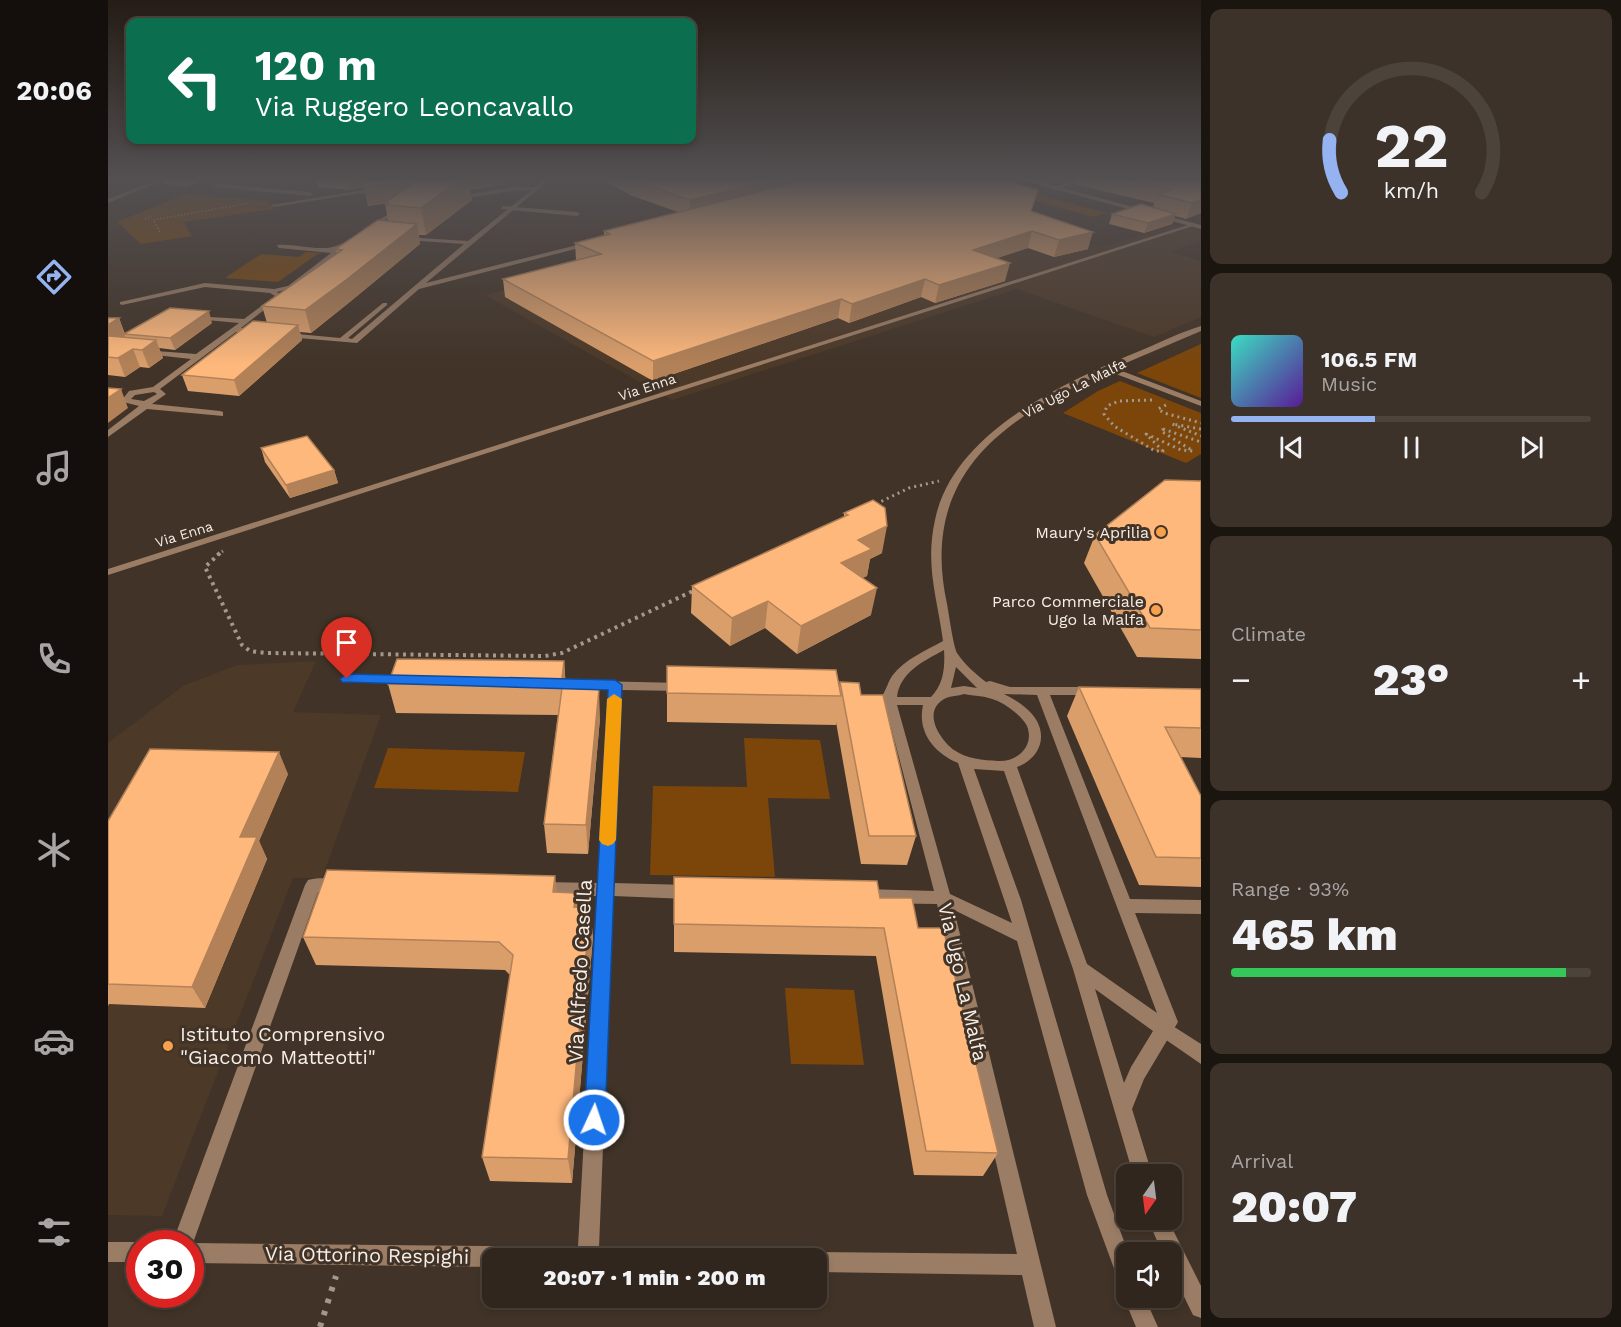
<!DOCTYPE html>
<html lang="en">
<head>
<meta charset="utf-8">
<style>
  :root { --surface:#31261d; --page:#3d322a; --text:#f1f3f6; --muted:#a8a5a4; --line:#4c433b; --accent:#95b2f1 }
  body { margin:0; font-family:"Work Sans",sans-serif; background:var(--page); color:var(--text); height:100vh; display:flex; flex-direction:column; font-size:22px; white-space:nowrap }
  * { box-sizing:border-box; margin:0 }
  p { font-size:20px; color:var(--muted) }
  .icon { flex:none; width:33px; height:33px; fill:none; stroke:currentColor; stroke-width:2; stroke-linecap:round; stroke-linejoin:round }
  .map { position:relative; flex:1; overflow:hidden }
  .side { display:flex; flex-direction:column; gap:9px; padding:9px; background:#1b1510; width:420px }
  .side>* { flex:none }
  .guide { position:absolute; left:18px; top:18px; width:570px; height:126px; border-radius:12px; box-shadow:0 3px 9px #0003,0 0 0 2px var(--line); background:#0b6e4f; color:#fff; overflow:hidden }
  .needle { width:39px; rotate:194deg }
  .buttons { position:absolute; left:1008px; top:1164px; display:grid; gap:12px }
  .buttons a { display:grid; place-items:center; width:66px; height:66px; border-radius:12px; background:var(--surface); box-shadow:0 3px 9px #0003,0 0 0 2px var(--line); font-size:30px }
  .speed { position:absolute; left:18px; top:1230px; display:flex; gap:12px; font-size:30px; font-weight:700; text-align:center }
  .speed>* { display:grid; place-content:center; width:78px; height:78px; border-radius:50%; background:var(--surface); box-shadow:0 3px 9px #0003,0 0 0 2px var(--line); line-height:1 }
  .speed .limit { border:9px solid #d22; background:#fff; color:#111 }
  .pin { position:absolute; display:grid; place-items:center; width:51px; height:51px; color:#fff; margin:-62px -26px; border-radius:50% 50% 50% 0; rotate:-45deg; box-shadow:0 0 6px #0007 }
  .pin .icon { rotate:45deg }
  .me { position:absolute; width:66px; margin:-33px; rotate:3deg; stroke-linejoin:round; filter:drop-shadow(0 0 4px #0008) }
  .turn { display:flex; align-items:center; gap:21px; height:126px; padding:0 30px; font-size:27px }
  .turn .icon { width:78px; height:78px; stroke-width:2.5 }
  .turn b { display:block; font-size:42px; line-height:51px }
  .big { font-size:45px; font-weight:800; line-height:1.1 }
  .side .widget { flex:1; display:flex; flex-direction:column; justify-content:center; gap:9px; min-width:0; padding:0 21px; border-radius:12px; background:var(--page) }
  .side .dial { align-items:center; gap:0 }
  .dial svg { height:156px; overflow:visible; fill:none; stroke:var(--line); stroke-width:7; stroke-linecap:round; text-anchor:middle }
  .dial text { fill:var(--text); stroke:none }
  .song { display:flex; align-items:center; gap:18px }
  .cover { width:72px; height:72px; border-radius:9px; background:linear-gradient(135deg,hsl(170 70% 55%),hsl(270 70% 35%)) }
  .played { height:6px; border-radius:3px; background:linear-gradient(90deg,var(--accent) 40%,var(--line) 40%) }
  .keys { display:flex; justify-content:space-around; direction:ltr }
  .heat { display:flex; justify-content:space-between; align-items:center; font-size:33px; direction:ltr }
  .charge { height:9px; border-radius:4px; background:linear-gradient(90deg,#34c759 93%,var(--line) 0) }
  .trip { position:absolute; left:374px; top:1248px; width:345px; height:60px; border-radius:12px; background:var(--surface); box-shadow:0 3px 9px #0003,0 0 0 2px var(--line); font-weight:800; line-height:60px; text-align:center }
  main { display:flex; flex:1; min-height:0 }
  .dock { display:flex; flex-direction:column; width:108px; justify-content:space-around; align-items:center; background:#140f0c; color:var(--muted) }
  .dock .icon { width:42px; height:42px }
  .dock .active { color:var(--accent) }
  .dock b { font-size:27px; color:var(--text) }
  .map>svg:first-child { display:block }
</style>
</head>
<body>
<main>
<nav class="dock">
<b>20:06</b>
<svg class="icon active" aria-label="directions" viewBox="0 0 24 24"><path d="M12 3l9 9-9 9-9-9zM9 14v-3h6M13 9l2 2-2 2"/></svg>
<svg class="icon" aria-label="music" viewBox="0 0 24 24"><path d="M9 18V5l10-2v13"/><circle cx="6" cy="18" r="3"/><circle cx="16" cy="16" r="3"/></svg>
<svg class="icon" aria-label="phone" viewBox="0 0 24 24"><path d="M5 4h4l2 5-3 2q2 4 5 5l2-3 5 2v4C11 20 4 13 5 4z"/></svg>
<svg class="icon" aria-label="climate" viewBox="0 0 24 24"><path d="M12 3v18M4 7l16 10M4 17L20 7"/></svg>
<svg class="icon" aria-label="car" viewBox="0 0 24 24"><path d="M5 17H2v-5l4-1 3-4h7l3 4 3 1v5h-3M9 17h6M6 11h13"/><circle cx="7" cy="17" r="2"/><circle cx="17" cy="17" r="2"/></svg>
<svg class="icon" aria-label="filters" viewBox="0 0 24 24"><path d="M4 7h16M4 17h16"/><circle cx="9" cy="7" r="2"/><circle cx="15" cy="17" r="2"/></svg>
</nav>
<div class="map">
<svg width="1093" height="1327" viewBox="0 0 1093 1327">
  <rect width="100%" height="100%" fill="#413327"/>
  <g fill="#4d3928">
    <path d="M795 189 994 247 1067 225 1093 232V241L1063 252 1093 261V317L1046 337 909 289 564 400 377 295Z"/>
    <path d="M208 661 185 712 273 715 214 878H185L54 1216 0 1215V743L75 686 129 665Z"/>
  </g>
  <g fill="#7c460b">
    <path d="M920 192 998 213 985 217 907 195Z"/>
    <path d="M78 194 159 201 167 209 76 222 84 236 33 244 9 222Z"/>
    <path d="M198 252 214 253 208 255 170 282 117 278 153 254 191 257Z"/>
    <path d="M1093 344V398L1029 373Z"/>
    <path d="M1012 381 1093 413V454L1078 463 955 413 990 391Z"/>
    <path d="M636 738 712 740 722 799 660 798 667 877 542 875 545 786 639 787Z"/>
    <path d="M280 748 417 752 410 792 266 788Z"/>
    <path d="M677 988 746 990 756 1065 683 1064Z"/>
  </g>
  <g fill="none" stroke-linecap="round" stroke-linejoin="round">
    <g stroke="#a3988e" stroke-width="1.5" stroke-dasharray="1.5 2" stroke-linecap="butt">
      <path d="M37 219 44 216"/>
      <path d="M52 232 45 220 142 203"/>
    </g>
    <g stroke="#a3988e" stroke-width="3" stroke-dasharray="2 4" stroke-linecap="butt">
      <path d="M1044 400 1011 401 999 406 996 414 1006 426 1047 451H1055L1038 434 1073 450 1085 451 1053 431 1055 429"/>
      <path d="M1058 405 1050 409 1056 413 1093 423"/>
      <path d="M1055 429 1093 442"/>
      <path d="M1093 429 1064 424 1093 436"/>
      <path d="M768 504 801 488 831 481"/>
      <path d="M109 555 115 551"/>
    </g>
    <path stroke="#a3988e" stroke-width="4" stroke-dasharray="3 4.5" stroke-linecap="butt" d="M112 553 97 567 134 645 142 651 158 653 437 656 454 653 587 590"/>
    <path stroke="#a3988e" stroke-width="6" stroke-dasharray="4.5 8" stroke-linecap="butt" d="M212 1327 228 1276"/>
    <g fill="#9b7d65" fill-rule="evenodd">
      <path d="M395 206 469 212 472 214 469 216 393 209Z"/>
      <path d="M1057 1021 1093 1044V1064L1051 1035 1048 1029 1051 1023Z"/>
    </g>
    <g fill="#9b7d65" fill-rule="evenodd">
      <path d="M49 180H57L0 203V199Z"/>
      <path d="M435 180H441L318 283 481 242 483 245 311 289 249 343 179 337 175 335 179 333 232 338 275 303H279V305L240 338 244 339 356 244 298 240 296 237 360 241 424 190 404 191 348 200 346 197 404 187H428Z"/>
      <path d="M967 180H976L946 190 943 188Z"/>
      <path d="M108 184 202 192 205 194 202 196 106 187Z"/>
      <path d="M275 187 273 190 166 207 163 205Z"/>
      <path d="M291 208 296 209 260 230 255 229Z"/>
      <path d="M1083 224 1088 225 0 575V569Z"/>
      <path d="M242 238 247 239 237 248 228 251H230L241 247 243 250 229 255 184 288 169 292 173 295 170 299 133 328 153 330V334L128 332 52 389 58 394 44 404 112 411 115 412V416L39 409 0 437V430L31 406 15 402 14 400 21 391 45 387 83 359 38 354 34 352 35 350 88 354 131 323 87 319 85 318V316L136 319 167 296 162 293 97 287 14 305 12 304V302L97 283 166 289 180 286 223 253 171 248 169 245C195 243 220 257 242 238ZM46 392 49 394 36 401 23 399 27 395Z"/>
      <path d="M1093 326V331L1006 368 1093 401V406L1000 371C895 418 811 475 839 604 841 614 845 645 849 653 856 664 868 674 878 682L882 681 902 687H984L990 691 984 695H942L1022 899 1093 900V914L1027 913 1070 1022 1036 1079 1024 1109 1044 1174H1025L965 969 896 771 866 769 913 900 999 1195 1020 1252H1018V1285L1011 1282 979 1195 909 941 846 910 948 1327H926L914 1275 708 1272V1258H699L701 1255 708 1252 909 1254 829 904 757 903 752 901 749 896 752 891 757 889 826 891 777 704 771 700C778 692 778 686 784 676 797 659 817 651 835 641 829 597 817 565 827 520 845 431 959 381 1034 350 1053 342 1073 332 1093 326ZM836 650C837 667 836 684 823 697H789C792 672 816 661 836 650ZM848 667 869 688 856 686 843 688ZM856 694C866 696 878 696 887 700 898 704 914 716 919 726 927 746 909 762 890 761 875 760 859 759 846 750 831 739 813 710 838 698 843 696 850 696 856 694ZM896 694 929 695 1049 1013 979 964 909 767C933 758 941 734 924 714 916 705 906 699 896 694ZM789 705H815C809 732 826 753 850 763L904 923 842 894ZM987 989 1045 1031 1023 1067 1016 1083Z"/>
      <path d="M239 675 298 676 304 680 298 684 235 682 233 679Z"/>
      <path d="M441 680 574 683 580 687 574 691 513 690 505 883 580 885 585 887 588 892 585 897 580 899 505 896 491 1248H508L515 1251 518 1258H384V1267L82 1263V1244H64L197 885 200 880C209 877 225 878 234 881L237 886 234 891 229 892H210L85 1243 470 1247 489 896 433 894 428 893 425 888 428 883 433 882 490 883 501 690 437 687 435 684 437 681Z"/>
      <path d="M1040 1220H1060L1093 1286V1318L1085 1315 1064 1272V1252H1054Z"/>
      <path d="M0 1242H32L36 1244H32V1262H0Z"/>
      <path d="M1018 1293V1298H1037L1050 1327H1028L1016 1298Z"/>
    </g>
    <path fill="#9b7d65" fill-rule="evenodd" d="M924 180 1093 225V229L914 180Z"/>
  </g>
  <g fill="#da9e6b">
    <path d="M55 180H95L78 187 55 183Z"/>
    <path d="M209 180H398V184L362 190 364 200 318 235H311L312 244 243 301 203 333 192 332 194 340 131 396 80 391 74 375 159 323 154 306 229 253 228 249 280 221 277 203 260 206 256 187 241 190 211 187Z"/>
    <path d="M497 180H896L924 211 980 249 946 257 920 248 889 258 897 281 827 303 813 297 741 323 730 318 545 381 397 297 395 279 469 260H468L467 243 496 235V231L570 212 522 195 497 181Z"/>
    <path d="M970 180H1093V213L1078 219 1067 216 1064 224 1036 233 1001 224 1004 214 1045 207 1046 203 969 185Z"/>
    <path d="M0 318H11L17 334 104 323 67 350 51 348 55 358 41 368 32 367 17 377 0 375Z"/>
    <path d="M153 448 226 470 230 483 182 498 157 462Z"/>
    <path d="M1093 481V659L1029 657 976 563 987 535Z"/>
    <path d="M765 500 774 553 762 559 759 576 754 578 763 615 689 654 657 628 622 646 583 613 584 586 736 518V513Z"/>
    <path d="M456 661 458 688 492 718 480 854 439 853 436 824 450 715 288 713 280 684Z"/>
    <path d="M559 666 731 686 732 682 753 695 808 836 799 865 753 864 728 722V725L559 722Z"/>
    <path d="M971 687 1093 689V758L1072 757 1093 796V887L1031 885 959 716Z"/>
    <path d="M180 774 151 841 159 859 97 1008 1 1004 0 1006V821Z"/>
    <path d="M566 877 772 898 810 928 890 1153 875 1176 806 1175 768 956 566 952Z"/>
    <path d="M449 893 469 907 485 936 464 1183 382 1181 374 1157 402 975 397 970 208 965 195 937Z"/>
  </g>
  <g fill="#b28157">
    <path d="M76 180H95L78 187Z"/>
    <path d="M239 180H398V184L362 190 364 200 318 235 313 208 329 196 260 206 256 187 241 190Z"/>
    <path d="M667 180H729L582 216V200Z"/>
    <path d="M1093 200V213L1078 219 1084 203Z"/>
    <path d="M1068 214 1064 224 1036 233 1040 223Z"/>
    <path d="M309 224 312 244 243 301 203 333 197 310Z"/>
    <path d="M924 231 920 248 862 267 865 250Z"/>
    <path d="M985 232 980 249 946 257 951 240Z"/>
    <path d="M902 263 897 281 827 303 831 285Z"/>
    <path d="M817 279 813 297 741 323 744 304Z"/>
    <path d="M733 299 730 318 545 381V361Z"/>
    <path d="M101 311 104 323 67 350 62 338Z"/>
    <path d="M11 318 17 336 0 347V325Z"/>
    <path d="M190 325 194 340 131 396 126 380Z"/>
    <path d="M48 340 55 358 41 368 34 350Z"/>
    <path d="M25 349 32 367 17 377 10 358Z"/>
    <path d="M13 389 20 408 0 423V398Z"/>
    <path d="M226 470 230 483 182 498 178 485Z"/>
    <path d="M779 526 774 553 762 559 759 576 729 590 733 563 750 540Z"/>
    <path d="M769 588 763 615 689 654 693 626Z"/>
    <path d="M660 601 657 628 622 646 624 618Z"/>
    <path d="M456 661 458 690 455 715 453 686Z"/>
    <path d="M491 689 492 718 480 854 478 825Z"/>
    <path d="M171 752 180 774 151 841 159 859 97 1008 84 987 132 837Z"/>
    <path d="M447 876 451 904 445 892Z"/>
    <path d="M468 893 471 922 466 907Z"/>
    <path d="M482 908 485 936 464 1183 460 1159Z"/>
  </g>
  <g fill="#feb87c" stroke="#b28157" stroke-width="1.5">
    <path d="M256 180H306L256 187Z"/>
    <path d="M313 180H351L313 208 279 205 281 203H277L309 181Z"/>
    <path d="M523 180H667L582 200Z"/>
    <path d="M697 180H896L930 190 923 211 985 232 951 240 924 231 865 250 902 263 831 285 817 279 744 304 733 299 545 361 395 279 493 254 467 243 502 234 496 231Z"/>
    <path d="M1022 180H1093V200L1084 203 1049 194 1063 190Z"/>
    <path d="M1033 204 1068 214 1040 223 1004 214Z"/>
    <path d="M270 220 309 224 238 280 197 310 154 306 234 250 228 249Z"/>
    <path d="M62 308 101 311 62 338 16 334Z"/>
    <path d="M0 318H11L0 325Z"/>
    <path d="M145 321 190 325 126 380 74 375Z"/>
    <path d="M0 336H1L48 340 34 350 25 349 10 358 0 357Z"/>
    <path d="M0 388 13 389 0 398Z"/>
    <path d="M199 436 226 470 178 485 153 448Z"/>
    <path d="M1057 480 1093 481V630L1042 628 987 535Z"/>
    <path d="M765 500 777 508 779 526 750 540 764 549 733 563 769 588 693 626 660 601 624 618 584 586 740 515 736 513Z"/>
    <path d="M289 659 456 661 453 686 280 684Z"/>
    <path d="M559 666 728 670 733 696 559 693Z"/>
    <path d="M732 682 751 683 753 695H775L808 836H761Z"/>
    <path d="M971 687 1093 689V728L1057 727 1093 796V858L1048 857Z"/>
    <path d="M454 688 491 689 478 825 436 824Z"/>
    <path d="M42 749 171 752 132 837H149L84 987 0 984V821Z"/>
    <path d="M219 870 447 876 445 892 468 893 466 907 482 908 460 1159 374 1157 405 955 391 942 195 937Z"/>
    <path d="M566 877 769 881 772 898H804L810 928H835L890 1153 818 1151 776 928 566 924Z"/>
  </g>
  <linearGradient id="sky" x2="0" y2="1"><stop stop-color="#241c15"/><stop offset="0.49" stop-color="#545052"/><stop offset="1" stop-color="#545052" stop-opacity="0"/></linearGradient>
  <rect width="1093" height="366" fill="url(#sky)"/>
  <path fill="#1a73e8" stroke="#114b97" stroke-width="1.5" d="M239 674 507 680 514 685 497 1120 494 1127 486 1130 479 1127 476 1120 500 690 234 682 232 679Z"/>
  <path fill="#f59e0b" d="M506 694 514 699 508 840 505 844 500 846 494 844 491 840 499 699Z"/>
  <g fill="#f9a04d" stroke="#413327" stroke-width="2">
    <circle cx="1053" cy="532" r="6"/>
    <circle cx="1048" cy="610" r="6"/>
    <circle cx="60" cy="1046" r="6"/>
  </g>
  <g text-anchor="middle" stroke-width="6" stroke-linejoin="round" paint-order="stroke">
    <g font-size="14" fill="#f7eee6" stroke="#413327">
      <text transform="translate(539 387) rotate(-18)" y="5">Via Enna</text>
      <text transform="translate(966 388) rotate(-27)" y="5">Via Ugo La Malfa</text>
      <text transform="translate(76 534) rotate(-17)" y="5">Via Enna</text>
    </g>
    <g font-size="16" fill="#f7eee6" stroke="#413327" text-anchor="end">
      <text x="1041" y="538">Maury's Aprilia</text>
      <text x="1036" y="607">Parco Commerciale<tspan x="1036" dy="18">Ugo la Malfa</tspan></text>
    </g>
    <g font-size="20" fill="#f7eee6" stroke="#413327">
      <text transform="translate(472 971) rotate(-87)" y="7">Via Alfredo Casella</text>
      <text transform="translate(855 982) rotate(77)" y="7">Via Ugo La Malfa</text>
      <text transform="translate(259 1255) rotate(1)" y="7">Via Ottorino Respighi</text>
    </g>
    <g font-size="20" fill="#f7eee6" stroke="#413327" text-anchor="start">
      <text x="72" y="1041">Istituto Comprensivo<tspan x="72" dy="23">"Giacomo Matteotti"</tspan></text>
    </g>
  </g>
</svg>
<div class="buttons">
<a><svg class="needle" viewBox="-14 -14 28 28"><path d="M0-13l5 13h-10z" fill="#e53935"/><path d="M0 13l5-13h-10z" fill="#a8a5a4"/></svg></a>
<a><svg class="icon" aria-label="sound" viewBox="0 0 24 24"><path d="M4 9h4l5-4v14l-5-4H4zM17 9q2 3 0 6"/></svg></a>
</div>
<div class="speed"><div class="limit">30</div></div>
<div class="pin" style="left:239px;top:679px;background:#d93025"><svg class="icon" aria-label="arrive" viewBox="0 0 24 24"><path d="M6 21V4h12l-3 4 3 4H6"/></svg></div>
<svg class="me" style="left:486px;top:1120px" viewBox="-20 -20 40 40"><circle r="17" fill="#1a73e8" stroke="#fff" stroke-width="3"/><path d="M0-11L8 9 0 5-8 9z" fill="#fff"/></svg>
<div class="trip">20:07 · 1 min · 200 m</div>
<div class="guide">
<div class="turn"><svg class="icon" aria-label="left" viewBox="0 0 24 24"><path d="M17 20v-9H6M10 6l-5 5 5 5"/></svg><div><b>120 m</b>Via Ruggero Leoncavallo</div></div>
</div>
</div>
<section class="side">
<div class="widget dial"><svg viewBox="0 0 100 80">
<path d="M14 69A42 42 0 1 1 86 69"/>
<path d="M14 69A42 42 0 0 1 8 42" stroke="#95b2f1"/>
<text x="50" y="56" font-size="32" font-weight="700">22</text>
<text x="50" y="72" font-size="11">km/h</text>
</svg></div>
<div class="widget">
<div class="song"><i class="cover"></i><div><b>106.5 FM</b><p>Music</p></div></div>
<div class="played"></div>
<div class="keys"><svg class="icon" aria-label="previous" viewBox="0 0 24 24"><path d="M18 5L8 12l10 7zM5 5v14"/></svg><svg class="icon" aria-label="pause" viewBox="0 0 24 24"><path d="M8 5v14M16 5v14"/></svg><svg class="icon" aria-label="next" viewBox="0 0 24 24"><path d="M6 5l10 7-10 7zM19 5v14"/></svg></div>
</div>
<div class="widget"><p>Climate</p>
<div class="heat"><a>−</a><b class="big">23°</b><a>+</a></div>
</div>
<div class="widget"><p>Range · 93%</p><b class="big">465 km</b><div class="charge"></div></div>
<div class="widget"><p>Arrival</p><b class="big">20:07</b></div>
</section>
</main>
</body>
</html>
